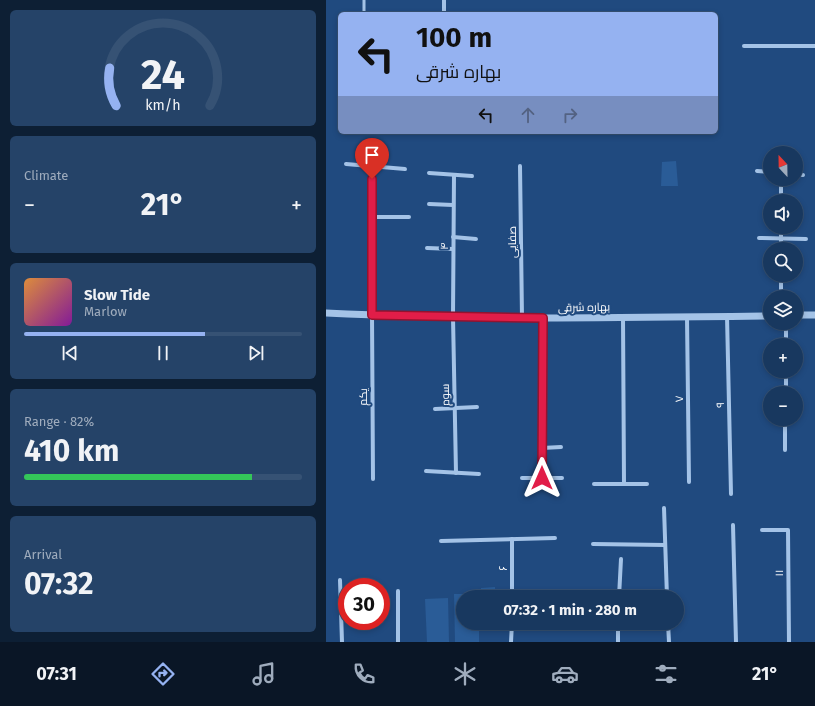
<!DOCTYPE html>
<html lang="en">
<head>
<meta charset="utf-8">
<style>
  :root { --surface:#18385f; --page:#254368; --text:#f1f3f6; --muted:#9facbd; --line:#365274; --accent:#95b2f1 }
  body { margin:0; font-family:"Fira Sans",Cairo,sans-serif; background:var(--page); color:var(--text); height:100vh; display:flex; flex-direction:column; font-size:15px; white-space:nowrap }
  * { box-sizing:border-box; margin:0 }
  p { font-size:13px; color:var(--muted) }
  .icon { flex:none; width:22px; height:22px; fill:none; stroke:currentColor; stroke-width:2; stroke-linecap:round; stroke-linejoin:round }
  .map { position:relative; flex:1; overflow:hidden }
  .panel { display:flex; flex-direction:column; gap:10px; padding:10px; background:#0d1f34; width:326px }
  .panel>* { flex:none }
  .guide { position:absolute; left:12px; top:12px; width:380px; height:122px; border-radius:6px; box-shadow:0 2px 6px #0003,0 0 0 1px var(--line); background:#95b2f1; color:#111; overflow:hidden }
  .needle { width:26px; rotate:338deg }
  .buttons { position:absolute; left:437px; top:146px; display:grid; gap:8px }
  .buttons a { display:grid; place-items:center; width:40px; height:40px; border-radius:50%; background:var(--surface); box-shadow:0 2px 6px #0003,0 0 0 1px var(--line); font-size:20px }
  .speed { position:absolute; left:12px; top:578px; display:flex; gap:8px; font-size:20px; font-weight:700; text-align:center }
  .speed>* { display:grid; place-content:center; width:52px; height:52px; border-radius:50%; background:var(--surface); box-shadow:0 2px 6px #0003,0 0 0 1px var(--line); line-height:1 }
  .speed .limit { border:6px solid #d22; background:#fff; color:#111 }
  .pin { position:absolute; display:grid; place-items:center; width:34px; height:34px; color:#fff; margin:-41px -17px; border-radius:50% 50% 50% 0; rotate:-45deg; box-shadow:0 0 4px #0007 }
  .pin .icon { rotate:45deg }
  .me { position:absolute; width:44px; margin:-22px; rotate:0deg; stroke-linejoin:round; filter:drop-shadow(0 0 3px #0008) }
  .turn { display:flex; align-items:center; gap:14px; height:84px; padding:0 12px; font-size:18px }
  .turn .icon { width:52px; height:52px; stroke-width:2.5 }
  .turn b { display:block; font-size:28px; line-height:34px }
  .lanes { display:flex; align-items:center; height:38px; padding:0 12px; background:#0003; justify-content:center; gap:20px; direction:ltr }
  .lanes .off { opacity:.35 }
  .big { font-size:30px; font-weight:700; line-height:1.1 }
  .panel .widget { flex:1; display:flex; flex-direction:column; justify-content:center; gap:6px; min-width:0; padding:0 14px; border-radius:6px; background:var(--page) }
  .panel .dial { align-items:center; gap:0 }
  .dial svg { height:104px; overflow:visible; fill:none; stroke:var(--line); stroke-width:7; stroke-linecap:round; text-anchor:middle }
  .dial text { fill:var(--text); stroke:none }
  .song { display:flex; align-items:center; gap:12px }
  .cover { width:48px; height:48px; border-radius:6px; background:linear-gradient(135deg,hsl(30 70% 55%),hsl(290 70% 35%)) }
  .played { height:4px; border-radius:2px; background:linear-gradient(90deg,var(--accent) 65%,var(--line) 65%) }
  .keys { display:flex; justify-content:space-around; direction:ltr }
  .heat { display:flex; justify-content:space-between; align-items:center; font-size:22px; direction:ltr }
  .charge { height:6px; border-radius:3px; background:linear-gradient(90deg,#34c759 82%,var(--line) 0) }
  .trip { position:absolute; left:130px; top:590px; width:228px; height:40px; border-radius:20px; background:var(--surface); box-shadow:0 2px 6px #0003,0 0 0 1px var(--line); font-weight:700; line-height:40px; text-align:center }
  .dock { display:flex; height:64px; justify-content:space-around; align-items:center; background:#0a1626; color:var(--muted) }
  .dock .icon { width:28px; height:28px }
  .dock .active { color:var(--accent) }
  .dock b { font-size:18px; color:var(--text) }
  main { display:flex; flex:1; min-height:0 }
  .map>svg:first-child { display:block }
</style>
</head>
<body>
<main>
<section class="panel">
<div class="widget dial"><svg viewBox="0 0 100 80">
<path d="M14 69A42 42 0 1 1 86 69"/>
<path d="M14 69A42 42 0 0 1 9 40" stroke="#95b2f1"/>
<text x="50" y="56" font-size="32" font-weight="700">24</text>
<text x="50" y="72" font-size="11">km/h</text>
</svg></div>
<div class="widget"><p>Climate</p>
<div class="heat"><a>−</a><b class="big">21°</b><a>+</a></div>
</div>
<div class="widget">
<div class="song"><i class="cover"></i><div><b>Slow Tide</b><p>Marlow</p></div></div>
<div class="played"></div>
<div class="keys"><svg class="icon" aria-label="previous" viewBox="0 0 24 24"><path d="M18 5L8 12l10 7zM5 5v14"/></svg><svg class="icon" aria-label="pause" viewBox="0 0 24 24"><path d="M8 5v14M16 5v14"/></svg><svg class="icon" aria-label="next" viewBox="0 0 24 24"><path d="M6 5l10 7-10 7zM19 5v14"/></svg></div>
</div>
<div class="widget"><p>Range · 82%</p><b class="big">410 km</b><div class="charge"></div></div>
<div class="widget"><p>Arrival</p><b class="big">07:32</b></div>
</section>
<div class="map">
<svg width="489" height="642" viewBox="0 0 489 642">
  <rect width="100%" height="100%" fill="#204a7f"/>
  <g fill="#2a5c97">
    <path d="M350 161 352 186H335L336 162Z"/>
    <path d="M169 587V597H155V588Z"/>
    <path d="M128 594H152V597H137V623H153V642H129Z"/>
    <path d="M122 598 123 642H101L99 599Z"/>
  </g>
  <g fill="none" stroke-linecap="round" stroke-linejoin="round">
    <path stroke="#a4c3e7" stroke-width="3" d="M38 0V14"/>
    <g stroke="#a4c3e7" stroke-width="4">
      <path d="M118 14V0"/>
      <path d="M418 46H489"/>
      <path d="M20 164 79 169"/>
      <path d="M46 166V315L47 479"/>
      <path d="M194 166 196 318"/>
      <path d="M431 171 444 172"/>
      <path d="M103 173 146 176"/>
      <path d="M470 174 477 175"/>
      <path d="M128 175 127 317 130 473"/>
      <path d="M455 179V201"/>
      <path d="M103 204 127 205"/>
      <path d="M46 217H83"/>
      <path d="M455 227V249"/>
      <path d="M127 237 150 239"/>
      <path d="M433 238 480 239"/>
      <path d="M101 248 127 249"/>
      <path d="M455 275V297"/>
      <path d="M401 316 405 494"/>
      <path d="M297 317 298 484"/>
      <path d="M361 317 363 482"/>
      <path d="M460 345V323"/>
      <path d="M460 393V371"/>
      <path d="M109 409 151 407"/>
      <path d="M216 448 235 447"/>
      <path d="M459 450V419"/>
      <path d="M100 471 153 474"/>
      <path d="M196 478H236"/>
      <path d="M216 478 217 318"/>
      <path d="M268 484H321"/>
      <path d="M338 508 341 597"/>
      <path d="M407 525 410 642"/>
      <path d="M436 530H462L463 642"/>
      <path d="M186 539V597"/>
      <path d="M115 541 229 538"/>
      <path d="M267 544 339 545"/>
      <path d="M14 580 16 642"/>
      <path d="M72 591V642"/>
      <path d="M293 597 295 559"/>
      <path d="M292 623V642"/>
      <path d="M342 623 343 642"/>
      <path d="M185 642 186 623"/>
    </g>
    <g stroke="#a4c3e7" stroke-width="7">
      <path d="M0 313C148 320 296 318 444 316"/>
      <path d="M470 315H489"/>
    </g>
  </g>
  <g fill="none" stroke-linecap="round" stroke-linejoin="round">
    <defs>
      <path id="route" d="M46 179V315L217 318 216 478"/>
    </defs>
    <use href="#route" stroke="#92132f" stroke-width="10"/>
    <use href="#route" stroke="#e11d48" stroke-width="7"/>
  </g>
  <g text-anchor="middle" stroke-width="4" stroke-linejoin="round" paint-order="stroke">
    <g font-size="11" fill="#fff" stroke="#204a7f">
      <text transform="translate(186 242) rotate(-91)" y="4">صفایی</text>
      <text transform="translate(118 246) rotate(-90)" y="4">۴</text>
      <text transform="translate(258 307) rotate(-1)" y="4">بهاره شرقی</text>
      <text transform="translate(119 395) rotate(-91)" y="4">سوم</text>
      <text transform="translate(37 397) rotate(-90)" y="4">یکم</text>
      <text transform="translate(353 399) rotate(-91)" y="4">۷</text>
      <text transform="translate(394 405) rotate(-91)" y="4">۹</text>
      <text transform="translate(177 568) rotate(-90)" y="4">۶</text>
      <text transform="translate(453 573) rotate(-90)" y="4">۱۱</text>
    </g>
  </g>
</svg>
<div class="buttons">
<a><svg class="needle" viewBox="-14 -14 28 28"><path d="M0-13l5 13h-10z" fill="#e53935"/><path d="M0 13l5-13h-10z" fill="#9facbd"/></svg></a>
<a><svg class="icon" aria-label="sound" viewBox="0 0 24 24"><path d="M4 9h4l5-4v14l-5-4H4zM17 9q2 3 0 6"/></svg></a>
<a><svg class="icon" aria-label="search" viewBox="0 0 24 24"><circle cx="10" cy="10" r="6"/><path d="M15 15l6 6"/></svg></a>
<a><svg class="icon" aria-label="layers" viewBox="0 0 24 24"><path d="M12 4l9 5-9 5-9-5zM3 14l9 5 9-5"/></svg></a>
<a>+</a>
<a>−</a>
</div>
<div class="speed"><div class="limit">30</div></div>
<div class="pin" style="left:46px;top:179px;background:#d93025"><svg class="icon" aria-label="arrive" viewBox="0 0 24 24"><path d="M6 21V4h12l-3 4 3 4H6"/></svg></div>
<svg class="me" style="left:216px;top:478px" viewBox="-20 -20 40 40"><path d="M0-17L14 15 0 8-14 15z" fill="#e11d48" stroke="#fff" stroke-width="4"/></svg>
<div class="trip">07:32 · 1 min · 280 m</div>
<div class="guide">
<div class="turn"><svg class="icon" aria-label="left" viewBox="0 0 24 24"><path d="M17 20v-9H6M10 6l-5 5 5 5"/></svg><div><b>100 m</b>بهاره شرقی</div></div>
<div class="lanes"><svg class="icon" aria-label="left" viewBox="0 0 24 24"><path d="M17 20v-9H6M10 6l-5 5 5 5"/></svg><svg class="icon off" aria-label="ahead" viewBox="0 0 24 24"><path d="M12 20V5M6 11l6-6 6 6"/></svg><svg class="icon off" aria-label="right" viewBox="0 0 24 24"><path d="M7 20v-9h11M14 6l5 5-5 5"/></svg></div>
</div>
</div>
</main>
<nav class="dock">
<b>07:31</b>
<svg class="icon active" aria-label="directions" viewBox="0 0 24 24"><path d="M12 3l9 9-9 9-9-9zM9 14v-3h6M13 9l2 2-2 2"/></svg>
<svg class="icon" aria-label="music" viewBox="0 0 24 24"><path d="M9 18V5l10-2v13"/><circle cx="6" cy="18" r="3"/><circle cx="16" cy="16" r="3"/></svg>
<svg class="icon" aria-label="phone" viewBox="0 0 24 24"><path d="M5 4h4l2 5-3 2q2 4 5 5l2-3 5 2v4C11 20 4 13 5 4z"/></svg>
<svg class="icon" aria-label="climate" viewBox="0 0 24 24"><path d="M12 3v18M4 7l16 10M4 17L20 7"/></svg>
<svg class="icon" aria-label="car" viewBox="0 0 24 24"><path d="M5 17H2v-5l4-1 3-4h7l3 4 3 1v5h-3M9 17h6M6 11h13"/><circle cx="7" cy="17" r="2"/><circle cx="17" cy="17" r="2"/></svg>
<svg class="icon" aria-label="filters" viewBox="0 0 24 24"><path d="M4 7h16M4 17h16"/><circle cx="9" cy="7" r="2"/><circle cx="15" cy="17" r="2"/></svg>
<b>21°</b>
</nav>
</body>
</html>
